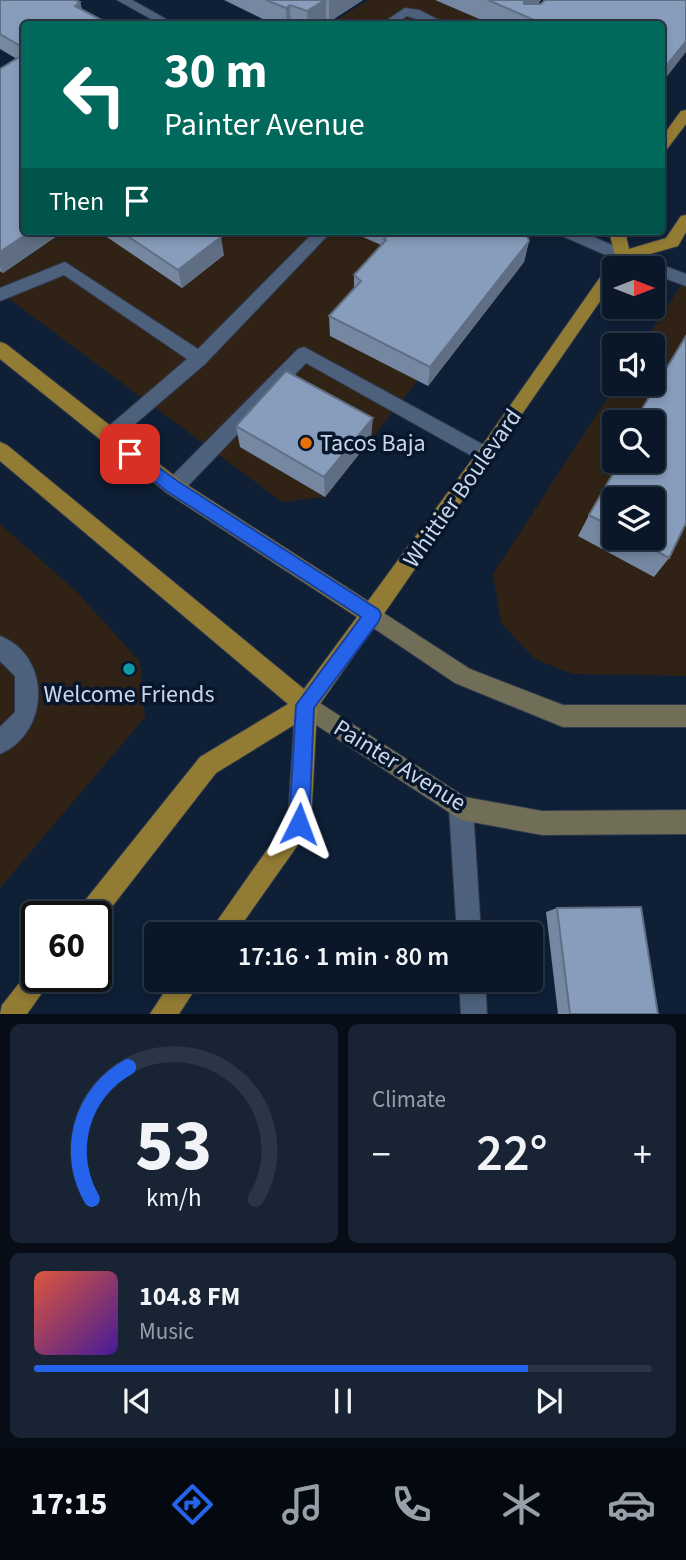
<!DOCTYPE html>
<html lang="en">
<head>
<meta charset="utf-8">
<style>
  :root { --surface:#0a1728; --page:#182434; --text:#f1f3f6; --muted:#999fa8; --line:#2a3645; --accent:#2563eb }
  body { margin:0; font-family:"Source Sans 3",sans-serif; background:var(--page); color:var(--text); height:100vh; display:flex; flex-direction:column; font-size:26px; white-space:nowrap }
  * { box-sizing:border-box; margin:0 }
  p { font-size:23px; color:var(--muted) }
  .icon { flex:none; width:38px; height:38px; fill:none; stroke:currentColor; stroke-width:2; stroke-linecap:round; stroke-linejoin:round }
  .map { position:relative; height:1014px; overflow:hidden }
  .sheet { display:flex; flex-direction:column; gap:10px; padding:10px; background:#060d16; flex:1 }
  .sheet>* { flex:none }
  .hud { position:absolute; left:21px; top:21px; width:644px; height:214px; border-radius:7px; box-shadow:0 4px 10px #0003,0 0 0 2px var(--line); background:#00695c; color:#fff; overflow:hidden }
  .needle { width:46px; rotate:90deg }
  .tools { position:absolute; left:602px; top:256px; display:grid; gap:14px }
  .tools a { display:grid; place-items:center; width:63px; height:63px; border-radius:7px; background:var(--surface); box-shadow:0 4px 10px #0003,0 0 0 2px var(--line); font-size:35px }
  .speed { position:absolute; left:21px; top:901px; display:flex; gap:14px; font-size:35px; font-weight:700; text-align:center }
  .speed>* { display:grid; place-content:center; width:91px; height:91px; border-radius:50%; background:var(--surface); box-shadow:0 4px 10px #0003,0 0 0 2px var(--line); line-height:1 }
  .speed .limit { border:4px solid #111; border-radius:10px; background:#fff; color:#111 }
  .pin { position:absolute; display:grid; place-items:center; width:60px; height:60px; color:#fff; margin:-30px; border-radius:14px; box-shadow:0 4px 10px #0006 }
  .me { position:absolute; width:77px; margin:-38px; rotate:3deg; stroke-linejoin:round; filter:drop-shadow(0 0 5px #0008) }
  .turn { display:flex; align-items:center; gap:24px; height:147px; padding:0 28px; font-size:32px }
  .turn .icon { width:91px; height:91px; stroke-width:2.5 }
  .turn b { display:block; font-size:49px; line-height:60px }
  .then { display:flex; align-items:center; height:66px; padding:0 28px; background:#0003; gap:14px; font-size:26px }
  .big { font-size:52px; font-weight:600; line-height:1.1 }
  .sheet .card { flex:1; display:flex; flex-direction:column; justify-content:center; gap:10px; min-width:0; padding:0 24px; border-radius:10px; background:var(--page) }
  .sheet .dial { align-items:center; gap:0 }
  .dial svg { height:182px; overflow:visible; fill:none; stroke:var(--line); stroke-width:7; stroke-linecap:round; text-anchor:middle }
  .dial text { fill:var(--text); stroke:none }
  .song { display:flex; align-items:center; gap:21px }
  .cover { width:84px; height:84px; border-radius:10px; background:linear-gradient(135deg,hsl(10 70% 55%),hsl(260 70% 35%)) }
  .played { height:7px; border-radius:4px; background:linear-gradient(90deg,var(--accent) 80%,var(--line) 80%) }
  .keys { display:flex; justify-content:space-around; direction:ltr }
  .heat { display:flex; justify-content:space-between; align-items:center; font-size:38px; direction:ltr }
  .sheet .tiles { flex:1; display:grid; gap:10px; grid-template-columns:1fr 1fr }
  .card:last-child { grid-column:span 2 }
  .trip { position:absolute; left:144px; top:922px; width:399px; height:70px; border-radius:7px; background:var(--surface); box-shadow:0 4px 10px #0003,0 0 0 2px var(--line); font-weight:600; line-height:70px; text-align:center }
  .tab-bar { display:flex; height:112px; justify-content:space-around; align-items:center; background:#040910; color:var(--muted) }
  .tab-bar .icon { width:49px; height:49px }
  .tab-bar .active { color:var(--accent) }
  .tab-bar b { font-size:32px; color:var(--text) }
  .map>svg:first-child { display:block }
</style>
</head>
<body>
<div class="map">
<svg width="686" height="1014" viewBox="0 0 686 1014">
  <rect width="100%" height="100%" fill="#0e1f36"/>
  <g fill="#302316" fill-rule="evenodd">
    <path d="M368 0H434L492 24H330Z"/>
    <path d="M0 213 24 231H537L325 497 282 502 0 292Z"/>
    <path d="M686 278V676L573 674 535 659 501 623 493 574 617 383H653V345H642ZM614 422H653V460H614ZM614 499H653V537H614Z"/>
    <path d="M0 524 76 591 140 662 145 717 0 888Z"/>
  </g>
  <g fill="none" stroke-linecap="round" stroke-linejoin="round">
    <defs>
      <g id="service">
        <path d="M405 8 419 10 447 24H431L407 16 395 24H381Z"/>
        <path d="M315 231H332L205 364 114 442 108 445 102 442 99 437 102 432 187 359 64 275 0 301V288L65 262 198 349Z"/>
        <path d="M623 250 686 274V286L653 274V268C640 268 623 267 615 256L617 252Z"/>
        <path d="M304 347 493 450 495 455 493 460 486 463 479 460 306 363 181 493 174 495 167 493 165 487 167 481 298 349Z"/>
        <path d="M0 636C52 656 50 733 0 754V727L15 712V676L0 661Z"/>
      </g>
      <g id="minor">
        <path d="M117 0H132L175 24H160Z"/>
        <path d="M557 231H579L629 252 631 256 629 260H617L560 235Z"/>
        <path d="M461 796 469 800 473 808 481 934H457L449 808 453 800Z"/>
        <path d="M459 980H485L487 1014H461Z"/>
      </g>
      <g id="secondary">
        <path d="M373 606 470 669 563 705H686V727H563L455 683 366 623 363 616 366 609Z"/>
        <path d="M306 694 465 797 542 811 686 810V834L542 835 461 820 298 713 295 705 298 697Z"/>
      </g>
      <g id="primary">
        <path d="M686 110V124L667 149 662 151V137L681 111Z"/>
        <path d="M686 215V232L678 246 629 260 624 268H614V281L383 615 380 623 376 624 317 708 311 824 307 832 235 934H208L288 820 294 725 216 773 97 926 96 917H76L79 908 200 757 288 704 0 461V442L7 445 304 689 357 617 167 493 0 359V342L6 344 181 481 368 601 479 450 615 256 609 231H625L629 249 666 238 681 216Z"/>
        <path d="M37 965V976H54L27 1014H0L2 1005 32 967Z"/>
        <path d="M172 980H201L179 1014H150Z"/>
      </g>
    </defs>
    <use href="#service" stroke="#31394d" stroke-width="2"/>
    <use href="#minor" stroke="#31394d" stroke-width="2"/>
    <use href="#secondary" stroke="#31394d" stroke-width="2"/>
    <use href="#primary" stroke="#31394d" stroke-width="2"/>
    <use href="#service" fill="#4d617c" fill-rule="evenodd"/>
    <use href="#minor" fill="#4d617c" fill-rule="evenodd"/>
    <use href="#secondary" fill="#706e57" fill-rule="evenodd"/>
    <use href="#primary" fill="#927b33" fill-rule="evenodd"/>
  </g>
  <g fill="#7587a1" fill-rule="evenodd">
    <path d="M0 0 80 2 82 10 24 24V231H64L3 273 0 271V69L17 59 0 49Z"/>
    <path d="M224 0H363L329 22 326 21 321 24H273Z"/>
    <path d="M435 0H541L538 4 662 24H491Z"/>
    <path d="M98 231H211L224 255 182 288Z"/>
    <path d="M354 231H525L529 241 524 262 428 386 330 336 329 316 354 289V275L381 245 354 233Z"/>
    <path d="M686 336 669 558 654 577 578 536 589 515 653 422H636ZM614 499 653 537H614Z"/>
    <path d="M236 426 371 439 325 497 240 447Z"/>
    <path d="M557 908 658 1014H558L546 912Z"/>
  </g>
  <g fill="#5f6e83">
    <path d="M325 0H326V21L321 24H308L307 11Z"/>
    <path d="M330 0H363L329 22V1Z"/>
    <path d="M524 0H541L526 16 522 14Z"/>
    <path d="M80 2 85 21 75 6Z"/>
    <path d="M290 5 291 24H287L286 8Z"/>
    <path d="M686 41V52L662 83V71Z"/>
    <path d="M31 231H64L3 273 0 267V252Z"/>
    <path d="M221 237 224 255 182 288 178 270Z"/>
    <path d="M529 241 524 262 428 386 430 367Z"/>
    <path d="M373 418 371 439 325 497 324 477Z"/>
  </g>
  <g fill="#889dbb" stroke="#5f6e83" stroke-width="2">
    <path d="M0 0H75L80 2 75 6 109 24H24V48L0 34Z"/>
    <path d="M266 0H325L307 11 290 5 286 8Z"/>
    <path d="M488 0H524V4H541L545 0H686V41L662 71V24H527L532 19Z"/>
    <path d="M24 54V231H31L0 252V69Z"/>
    <path d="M120 231H211L221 237 178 270Z"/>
    <path d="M391 231H525L529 241 430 367 329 316 361 281 354 275 386 240 384 239Z"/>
    <path d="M686 336V523L669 558 631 537H653V499H614V528L589 515 621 460H653V422H644L650 413 642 409Z"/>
    <path d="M286 371 373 418 324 477 236 426Z"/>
    <path d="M641 907 658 1014H570L557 908Z"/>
  </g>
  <path fill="#2563eb" stroke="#184099" stroke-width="2" d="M130 447 179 482 379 610 381 615 379 621 314 708 309 824 306 831 299 834 292 831 289 824 296 705 361 617 168 492 124 458 122 454 124 449Z"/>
  <circle fill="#e8710a" stroke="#06162c" stroke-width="2.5" cx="306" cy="443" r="7"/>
  <circle fill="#0f9aa8" stroke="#06162c" stroke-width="2.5" cx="129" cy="669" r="7"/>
  <g text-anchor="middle" stroke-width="7" stroke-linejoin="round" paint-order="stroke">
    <g font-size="24" fill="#cbd6e6" stroke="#06162c" text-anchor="start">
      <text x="320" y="451">Tacos Baja</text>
      <text x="129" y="702" text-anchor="middle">Welcome Friends</text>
    </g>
    <g font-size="24" fill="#cbd6e6" stroke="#06162c">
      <text transform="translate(462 488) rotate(-55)" y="8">Whittier Boulevard</text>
      <text transform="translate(400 765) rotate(32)" y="8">Painter Avenue</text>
    </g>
  </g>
</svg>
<div class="tools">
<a><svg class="needle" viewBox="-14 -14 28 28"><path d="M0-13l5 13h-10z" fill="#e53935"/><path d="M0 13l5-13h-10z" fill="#999fa8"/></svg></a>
<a><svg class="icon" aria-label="sound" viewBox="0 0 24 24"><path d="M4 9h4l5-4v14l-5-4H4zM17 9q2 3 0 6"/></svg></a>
<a><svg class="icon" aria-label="search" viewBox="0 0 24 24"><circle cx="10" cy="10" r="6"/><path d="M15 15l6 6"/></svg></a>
<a><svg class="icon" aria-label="layers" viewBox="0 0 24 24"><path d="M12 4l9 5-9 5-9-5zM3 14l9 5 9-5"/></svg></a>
</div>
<div class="speed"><div class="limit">60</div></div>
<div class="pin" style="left:130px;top:454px;background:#d93025"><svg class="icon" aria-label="arrive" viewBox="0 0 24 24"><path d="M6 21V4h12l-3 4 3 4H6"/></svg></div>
<svg class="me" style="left:299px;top:824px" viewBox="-20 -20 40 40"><path d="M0-17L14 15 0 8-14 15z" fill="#2563eb" stroke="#fff" stroke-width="4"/></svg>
<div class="trip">17:16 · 1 min · 80 m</div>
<div class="hud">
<div class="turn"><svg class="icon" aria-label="left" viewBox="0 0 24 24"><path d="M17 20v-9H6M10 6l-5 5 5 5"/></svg><div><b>30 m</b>Painter Avenue</div></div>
<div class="then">Then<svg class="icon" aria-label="arrive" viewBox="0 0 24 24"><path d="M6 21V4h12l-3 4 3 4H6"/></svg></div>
</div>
</div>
<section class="sheet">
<div class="tiles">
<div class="card dial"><svg viewBox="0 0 100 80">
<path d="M14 69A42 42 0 1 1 86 69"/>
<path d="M14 69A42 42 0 0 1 30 11" stroke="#2563eb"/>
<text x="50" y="56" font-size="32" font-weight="700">53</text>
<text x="50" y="72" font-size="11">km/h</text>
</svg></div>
<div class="card"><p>Climate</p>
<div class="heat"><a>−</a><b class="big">22°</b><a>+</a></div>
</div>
<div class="card">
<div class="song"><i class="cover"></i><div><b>104.8 FM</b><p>Music</p></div></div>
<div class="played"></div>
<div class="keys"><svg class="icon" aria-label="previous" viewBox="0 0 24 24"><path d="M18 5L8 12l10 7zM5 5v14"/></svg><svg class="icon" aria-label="pause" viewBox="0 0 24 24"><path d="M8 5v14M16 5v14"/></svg><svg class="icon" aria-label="next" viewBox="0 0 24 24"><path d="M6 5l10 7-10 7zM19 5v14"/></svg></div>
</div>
</div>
</section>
<nav class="tab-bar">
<b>17:15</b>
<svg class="icon active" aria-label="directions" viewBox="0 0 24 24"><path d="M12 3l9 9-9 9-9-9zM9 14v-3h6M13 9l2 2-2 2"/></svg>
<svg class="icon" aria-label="music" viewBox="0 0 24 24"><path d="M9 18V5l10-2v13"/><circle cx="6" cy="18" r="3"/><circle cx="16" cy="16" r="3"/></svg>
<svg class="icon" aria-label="phone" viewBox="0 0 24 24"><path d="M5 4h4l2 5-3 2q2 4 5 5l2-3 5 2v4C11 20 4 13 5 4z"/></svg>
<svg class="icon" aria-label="climate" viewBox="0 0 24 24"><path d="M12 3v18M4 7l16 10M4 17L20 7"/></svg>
<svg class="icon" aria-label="car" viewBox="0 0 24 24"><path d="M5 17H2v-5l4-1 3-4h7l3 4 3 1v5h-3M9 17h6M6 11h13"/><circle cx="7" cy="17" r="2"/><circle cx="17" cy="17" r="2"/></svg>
</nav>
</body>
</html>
